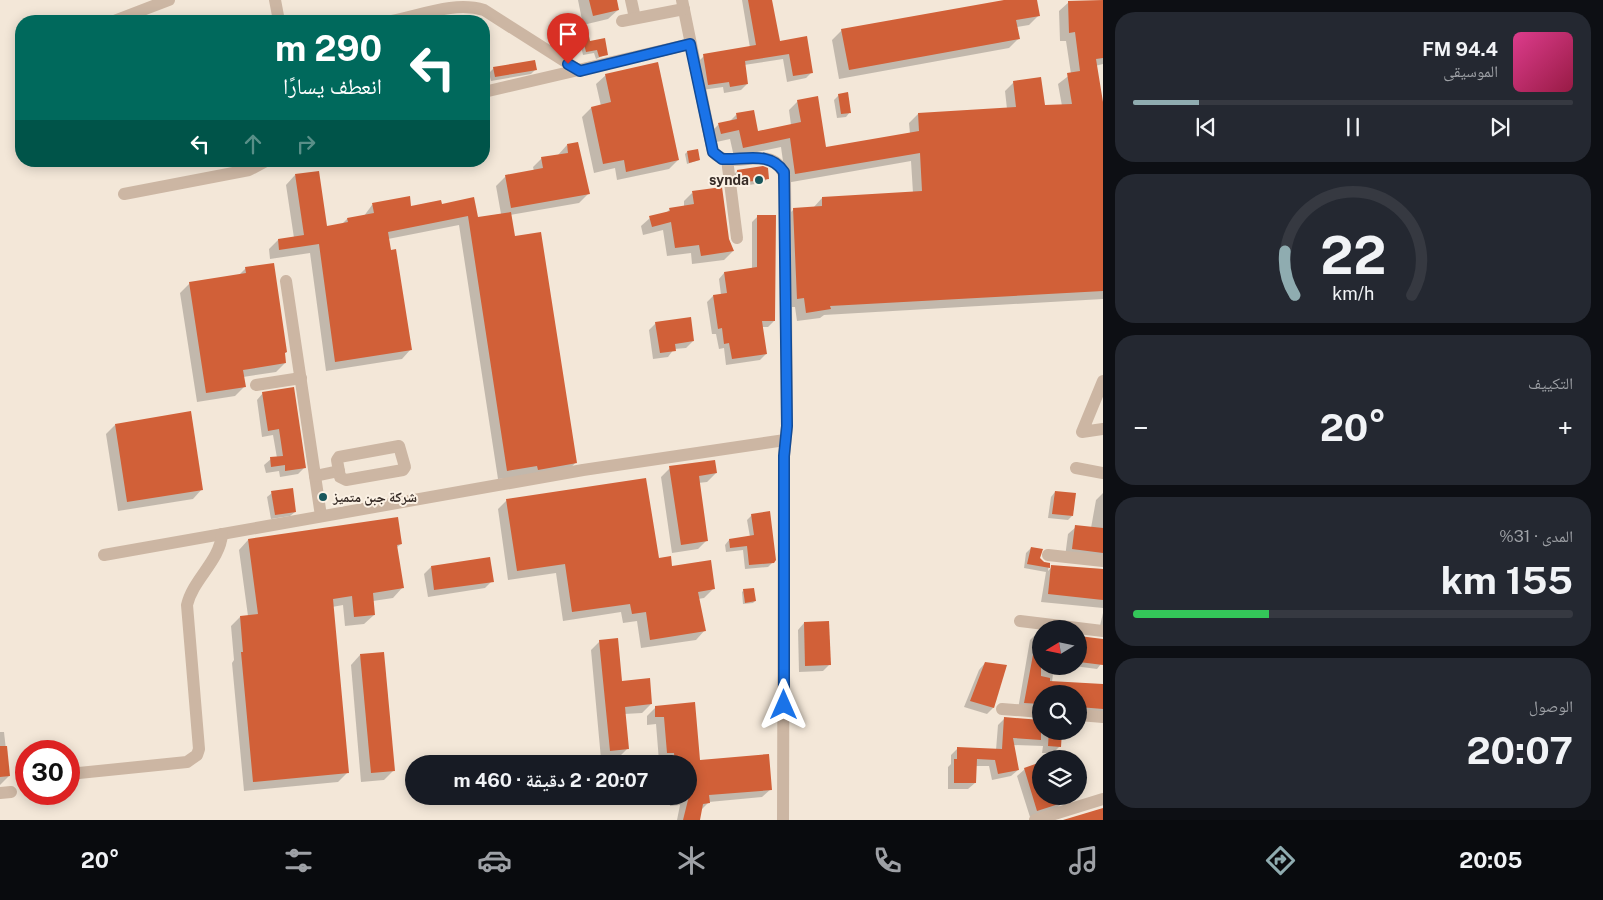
<!DOCTYPE html>
<html lang="ar">
<head>
<meta charset="utf-8">
<style>
  :root { --surface:#171b24; --page:#242831; --text:#f1f3f6; --muted:#9ea1a6; --line:#363941; --accent:#8facb0 }
  body { margin:0; font-family:"Public Sans","Noto Naskh Arabic",sans-serif; background:var(--page); color:var(--text); direction:rtl; height:100vh; display:flex; flex-direction:column; font-size:19px; white-space:nowrap }
  * { box-sizing:border-box; margin:0 }
  p { font-size:16px; color:var(--muted) }
  .icon { flex:none; width:28px; height:28px; fill:none; stroke:currentColor; stroke-width:2; stroke-linecap:round; stroke-linejoin:round }
  .map { position:relative; flex:1; overflow:hidden; direction:ltr }
  .sheet { display:flex; flex-direction:column; gap:12px; padding:12px; background:#0d0f14; width:500px }
  .sheet>* { flex:none }
  .top-card { position:absolute; left:15px; top:15px; width:475px; height:152px; border-radius:20px; box-shadow:0 2px 12px #0003; direction:rtl; background:#00695c; color:#fff; overflow:hidden }
  .needle { width:32px; rotate:260deg }
  .controls { position:absolute; left:1032px; top:620px; display:grid; gap:10px }
  .controls a { display:grid; place-items:center; width:55px; height:55px; border-radius:50%; background:var(--surface); box-shadow:0 2px 12px #0003; font-size:25px }
  .speed { position:absolute; left:15px; top:740px; display:flex; gap:10px; font-size:25px; font-weight:700; text-align:center }
  .speed>* { display:grid; place-content:center; width:65px; height:65px; border-radius:50%; background:var(--surface); box-shadow:0 2px 12px #0003; line-height:1 }
  .speed .limit { border:8px solid #d22; background:#fff; color:#111 }
  .pin { position:absolute; display:grid; place-items:center; width:42px; height:42px; color:#fff; margin:-51px -21px; border-radius:50% 50% 50% 0; rotate:-45deg; box-shadow:0 0 5px #0007 }
  .pin .icon { rotate:45deg }
  .me { position:absolute; width:55px; margin:-28px; rotate:0deg; stroke-linejoin:round; filter:drop-shadow(0 0 4px #0008) }
  .turn { display:flex; align-items:center; gap:18px; height:105px; padding:0 25px; font-size:22px }
  .turn .icon { width:65px; height:65px; stroke-width:2.5 }
  .turn b { display:block; font-size:35px; line-height:42px }
  .lanes { display:flex; align-items:center; height:48px; padding:0 25px; background:#0003; justify-content:center; gap:25px; direction:ltr }
  .lanes .off { opacity:.35 }
  .big { font-size:38px; font-weight:700; line-height:1.1 }
  .sheet .widget { flex:1; display:flex; flex-direction:column; justify-content:center; gap:8px; min-width:0; padding:0 18px; border-radius:20px; background:var(--page) }
  .sheet .dial { align-items:center; gap:0 }
  .dial svg { height:130px; overflow:visible; fill:none; stroke:var(--line); stroke-width:7; stroke-linecap:round; text-anchor:middle }
  .dial text { fill:var(--text); stroke:none }
  .song { display:flex; align-items:center; gap:15px }
  .cover { width:60px; height:60px; border-radius:8px; background:linear-gradient(135deg,hsl(330 70% 55%),hsl(340 70% 35%)) }
  .played { height:5px; border-radius:2px; background:linear-gradient(90deg,var(--accent) 15%,var(--line) 15%) }
  .keys { display:flex; justify-content:space-around; direction:ltr }
  .heat { display:flex; justify-content:space-between; align-items:center; font-size:28px; direction:ltr }
  .charge { height:8px; border-radius:4px; background:linear-gradient(90deg,#34c759 31%,var(--line) 0) }
  .trip { position:absolute; left:405px; top:755px; width:292px; height:50px; border-radius:25px; background:var(--surface); box-shadow:0 2px 12px #0003; font-weight:700; line-height:50px; text-align:center; direction:rtl }
  .dock { display:flex; height:80px; justify-content:space-around; align-items:center; background:#090b0e; color:var(--muted) }
  .dock .icon { width:35px; height:35px }
  .dock .active { color:var(--accent) }
  .dock b { font-size:22px; color:var(--text) }
  main { display:flex; flex:1; min-height:0 }
  .map>svg:first-child { display:block }
</style>
</head>
<body>
<main>
<section class="sheet">
<div class="widget">
<div class="song"><i class="cover"></i><div><b>94.4 FM</b><p>الموسيقى</p></div></div>
<div class="played"></div>
<div class="keys"><svg class="icon" aria-label="previous" viewBox="0 0 24 24"><path d="M18 5L8 12l10 7zM5 5v14"/></svg><svg class="icon" aria-label="pause" viewBox="0 0 24 24"><path d="M8 5v14M16 5v14"/></svg><svg class="icon" aria-label="next" viewBox="0 0 24 24"><path d="M6 5l10 7-10 7zM19 5v14"/></svg></div>
</div>
<div class="widget dial"><svg viewBox="0 0 100 80">
<path d="M14 69A42 42 0 1 1 86 69"/>
<path d="M14 69A42 42 0 0 1 8 42" stroke="#8facb0"/>
<text x="50" y="56" font-size="32" font-weight="700">22</text>
<text x="50" y="72" font-size="11">km/h</text>
</svg></div>
<div class="widget"><p>التكييف</p>
<div class="heat"><a>−</a><b class="big">20°</b><a>+</a></div>
</div>
<div class="widget"><p>المدى · 31%</p><b class="big">155 km</b><div class="charge"></div></div>
<div class="widget"><p>الوصول</p><b class="big">20:07</b></div>
</section>
<div class="map">
<svg width="1103" height="820" viewBox="0 0 1103 820">
  <rect width="100%" height="100%" fill="#f3e7d8"/>
  <g fill="#0003">
    <path d="M578 0H616L618 10 608 19 583 25Z"/>
    <path d="M742 0H771L779 42 812 72 806 78 787 82 783 59 744 65 747 84 741 90 724 93 723 87 702 90 698 62 704 56 750 48Z"/>
    <path d="M1011 0H1036L1039 15 1029 25 1017 27 1019 38 1009 48 839 79 832 40 842 30Z"/>
    <path d="M1103 1V64L1095 66 1101 103H1103V299L824 315 820 318 797 321 795 307H788L785 218 794 209 813 208 822 198 913 193 911 161 786 183 781 147 734 157 730 139 712 143 710 133 719 124 729 122 736 115 757 132 791 125 789 110 798 101 825 149 910 134 909 123 918 114 1007 109 1005 91 1014 82 1044 107 1062 106 1058 84 1071 74 1066 41H1060L1059 11 1069 2Z"/>
    <path d="M578 30 589 43 607 54 596 59 594 53 583 55 581 46 577 47 574 33Z"/>
    <path d="M494 68 535 70 531 74 491 81 489 73Z"/>
    <path d="M606 75 678 160 669 169 617 180 615 168 594 173 582 117 591 108 601 106 596 84Z"/>
    <path d="M839 95 850 112 846 117 837 118 834 100Z"/>
    <path d="M567 145 588 194 579 203 510 215 514 237 576 462 567 472 498 479 459 225 388 239 411 349 402 359 326 371 310 253 270 259 269 249 278 240 294 238 286 185 295 175 326 227 342 224 347 219 364 216 372 205 410 207 440 205 477 218 501 214 496 186 506 176 534 171 533 167 542 158 558 155Z"/>
    <path d="M687 152 699 160 687 164 685 154Z"/>
    <path d="M737 171 768 178 763 183 734 187 733 176Z"/>
    <path d="M692 193 728 239 733 251 724 260 692 264 691 253 667 256 663 230 643 235 641 226 650 218 665 214 670 209 684 207V201Z"/>
    <path d="M758 216 774 321 768 327H762L766 354 760 360 726 365 724 348 719 349 716 334H712L707 302 713 296 721 295 719 279 724 273 752 269V222Z"/>
    <path d="M246 268 284 354 285 363 276 372 243 377 244 387 235 396 197 402 180 293 190 283 238 276Z"/>
    <path d="M656 323 693 341 686 348 674 349 668 357 653 359 649 330Z"/>
    <path d="M263 393 304 468 298 474 280 477 279 471 266 473 264 465 271 459 277 458 273 435 262 437 257 400Z"/>
    <path d="M115 425 202 489 193 499 118 511 106 434Z"/>
    <path d="M670 468 716 473 707 482 698 483 707 540 698 549 672 553 661 477Z"/>
    <path d="M1055 492 1072 516 1068 520 1048 518 1051 497Z"/>
    <path d="M272 493 295 512 290 516 271 519 267 497Z"/>
    <path d="M1103 493V566L1065 557 1068 534 1076 527 1091 528 1096 500Z"/>
    <path d="M507 500 658 560 714 588 704 598 698 599 705 630 696 640 641 648 637 621 623 623 621 612 563 621 556 573 508 580 498 509Z"/>
    <path d="M752 515 773 562 768 567 745 569 743 550 726 552 725 545 729 540 750 537 747 520Z"/>
    <path d="M248 540 401 544 396 548 402 588 393 598 373 601 374 615 364 624 345 626 343 605 332 607 348 772 338 782 244 791 232 663 234 660 231 626 240 617 248 616 239 550Z"/>
    <path d="M1031 548 1040 560 1049 564 1048 571 1052 567 1103 569V608L1041 602 1046 572 1024 568 1026 553Z"/>
    <path d="M431 567 492 581 485 588 428 597 424 574Z"/>
    <path d="M744 590 755 601 753 603 743 604 742 592Z"/>
    <path d="M1103 613V634L1099 630Z"/>
    <path d="M804 623 830 664 823 671 799 672 798 630Z"/>
    <path d="M1037 633 1041 634V666H1054L1052 682 1103 685V721L1079 714V694H1041V715L1018 709 1030 640Z"/>
    <path d="M1079 638 1103 640 1101 664 1097 669 1074 666H1079Z"/>
    <path d="M600 641 621 682 651 704 642 713 624 714 627 749 618 758 601 759 591 650Z"/>
    <path d="M360 655 394 770 384 780 361 782 351 665Z"/>
    <path d="M985 663 1005 666 993 708 987 714 964 707 979 670Z"/>
    <path d="M694 704 699 761 771 789 762 797 709 802 701 810 699 820H677L680 805 670 806 669 796H689V764H666V761H659L656 724 647 725V716L655 708Z"/>
    <path d="M1004 719 1041 721V731H1061L1060 746 1053 753H1042L1043 746 1013 745 1018 770 1011 776 992 780 989 766H975V783L968 789H948V767L951 764V755L958 748 996 750 998 725Z"/>
    <path d="M0 732H4L9 776 0 785Z"/>
    <path d="M1041 764V796L1063 802 1056 809 1030 817 1017 776 1025 769Z"/>
  </g>
  <g fill="#d16038">
    <path d="M589 0H617L619 10 593 16Z"/>
    <path d="M748 0H772L780 41 807 36 813 73 793 76 789 54 745 61 748 84 730 87 729 82 708 85 703 54 756 45Z"/>
    <path d="M1004 0H1037L1040 16 1016 20 1020 39 849 70 841 29Z"/>
    <path d="M1103 0V58L1096 59 1103 102V291L830 306 831 309 806 313 804 298 797 299 793 208 822 206V197L922 191 920 153 795 174 790 138 743 148 739 130 721 134 718 123 737 119 736 113 754 110 758 131 801 122 797 100 818 96 826 147 919 131 918 113 1016 107 1013 81 1041 77 1045 105 1072 104 1067 73 1080 71 1075 32 1069 33 1068 1Z"/>
    <path d="M587 27 590 41 605 38 608 55 599 57 597 50 586 52 584 44H580L577 29Z"/>
    <path d="M535 60 537 70 495 77 493 67Z"/>
    <path d="M658 62 679 160 626 172 624 160 603 164 591 107 611 102 605 74Z"/>
    <path d="M848 92 851 113 841 114 838 94Z"/>
    <path d="M578 142 590 194 511 208 505 175 543 168 541 157 568 153 567 144Z"/>
    <path d="M698 149 700 160 689 163 687 151Z"/>
    <path d="M763 166 768 168 769 179 738 183 737 170Z"/>
    <path d="M319 171 327 226 348 222 347 218 374 213 372 203 410 196 411 206 441 200 442 204 474 197 478 217 511 212 515 236 541 232 577 463 538 470 537 466 507 471 468 216 388 232 391 250 396 249 412 350 335 362 319 244 279 250 278 239 304 235 295 174Z"/>
    <path d="M722 187 729 239 734 251 701 256 699 245 675 248 671 222 652 227 649 216 670 211 669 208 694 204 692 191Z"/>
    <path d="M757 215H776L775 321H762L767 354 732 359 729 343 724 344 722 328 718 329 713 295 727 293 724 272 757 267Z"/>
    <path d="M274 263 287 352 285 353 286 363 243 370 246 387 206 393 189 282 246 273 245 267Z"/>
    <path d="M691 317 694 341 675 344 676 351 660 353 655 322Z"/>
    <path d="M294 387 306 468 285 471V465L271 467 270 457 283 456 279 429 268 431 262 392Z"/>
    <path d="M191 411 203 490 127 502 115 424Z"/>
    <path d="M715 460 717 473 699 476 708 541 681 545 669 466Z"/>
    <path d="M646 478 659 558 671 556 672 566 711 560 715 589 698 592 706 631 650 640 646 612 632 614 630 604 572 612 565 564 517 571 506 499Z"/>
    <path d="M293 488 296 512 275 515 271 491Z"/>
    <path d="M1055 491 1076 493 1073 516 1052 514Z"/>
    <path d="M770 511 776 560 774 563 749 565 747 546 730 548 729 539 754 535 751 514Z"/>
    <path d="M398 517 402 544 397 545 404 588 373 593 375 615 354 617 352 596 333 599 349 773 253 782 241 652H243L240 616 258 614 248 539Z"/>
    <path d="M1075 525 1103 528V553L1072 549Z"/>
    <path d="M1031 547 1043 549 1040 558 1044 562 1050 563V568L1027 564Z"/>
    <path d="M490 557 494 582 434 590 431 566Z"/>
    <path d="M1051 565 1103 569V600L1048 594Z"/>
    <path d="M754 588 756 601 745 603 743 589Z"/>
    <path d="M829 621 831 665 805 666 804 622Z"/>
    <path d="M1079 636 1103 639V665L1079 662Z"/>
    <path d="M618 638 622 681 650 678 652 704 625 707 629 749 610 751 599 640Z"/>
    <path d="M1035 644H1041V676L1050 678V681L1103 684V709L1079 707V694H1041V704L1024 703Z"/>
    <path d="M384 652 395 771 371 773 360 654Z"/>
    <path d="M985 662 1007 665 994 708 970 701Z"/>
    <path d="M695 702 700 760 769 754 772 790 709 795 710 803 703 804 700 820H683L689 796V764H675L674 753H667L664 717H655V706Z"/>
    <path d="M1004 717 1041 720V740L1013 738 1019 770 998 774 995 760 977 759 976 783H954V759H957V747L1002 749Z"/>
    <path d="M1049 731H1062L1061 747 1048 746Z"/>
    <path d="M0 746H7L10 776 0 777Z"/>
    <path d="M1041 762V796H1063L1065 802 1037 811 1024 768Z"/>
    <path d="M1103 808V820H1063Z"/>
  </g>
  <g fill="none" stroke-linecap="round" stroke-linejoin="round">
    <g stroke="#ccb6a3" stroke-width="12">
      <path d="M275 0 279 21"/>
      <path d="M631 0 635 18"/>
      <path d="M682 0 713 152C733 174 776 138 785 179L787 426 784 456 783 820"/>
      <path d="M114 21 169 0"/>
      <path d="M392 21C422 15 455 1 484 10L580 71"/>
      <path d="M622 21 684 9"/>
      <path d="M484 92 690 44"/>
      <path d="M727 159 737 238"/>
      <path d="M124 194 249 170 266 161"/>
      <path d="M286 281 321 516"/>
      <path d="M1103 381 1082 432 1103 429"/>
      <path d="M256 385 301 378"/>
      <path d="M399 446 405 467 403 470 346 480 340 477 337 460 339 457Z"/>
      <path d="M1076 468 1103 473"/>
      <path d="M315 476 339 471"/>
      <path d="M104 555 583 470 785 440"/>
      <path d="M1048 555 1103 561"/>
      <path d="M1020 621 1103 631"/>
      <path d="M1002 709 1041 712"/>
      <path d="M1079 715 1103 717"/>
      <path d="M69 774 187 762 197 755 199 749 187 605C193 579 220 561 222 534"/>
      <path d="M0 793 11 792"/>
      <path d="M1035 820 1103 799"/>
    </g>
  </g>
  <g fill="none" stroke-linecap="round" stroke-linejoin="round">
    <defs>
      <path id="route" d="M568 64 580 71 690 44 713 152 722 159H727C748 159 771 152 784 172L787 426 784 456V705"/>
    </defs>
    <use href="#route" stroke="#114b97" stroke-width="12"/>
    <use href="#route" stroke="#1a73e8" stroke-width="9"/>
  </g>
  <g fill="#18565b" stroke="#fbf1e4" stroke-width="2">
    <circle cx="759" cy="180" r="5"/>
    <circle cx="323" cy="497" r="5"/>
  </g>
  <g text-anchor="middle" stroke-width="4" stroke-linejoin="round" paint-order="stroke">
    <g font-size="14" font-weight="bold" fill="#362b26" stroke="#fbf1e4" text-anchor="end">
      <text x="749" y="185">synda</text>
      <text x="333" y="502" text-anchor="start">شركة جبن متميز</text>
    </g>
  </g>
</svg>
<div class="controls">
<a><svg class="needle" viewBox="-14 -14 28 28"><path d="M0-13l5 13h-10z" fill="#e53935"/><path d="M0 13l5-13h-10z" fill="#9ea1a6"/></svg></a>
<a><svg class="icon" aria-label="search" viewBox="0 0 24 24"><circle cx="10" cy="10" r="6"/><path d="M15 15l6 6"/></svg></a>
<a><svg class="icon" aria-label="layers" viewBox="0 0 24 24"><path d="M12 4l9 5-9 5-9-5zM3 14l9 5 9-5"/></svg></a>
</div>
<div class="speed"><div class="limit">30</div></div>
<div class="pin" style="left:568px;top:64px;background:#d93025"><svg class="icon" aria-label="arrive" viewBox="0 0 24 24"><path d="M6 21V4h12l-3 4 3 4H6"/></svg></div>
<svg class="me" style="left:784px;top:705px" viewBox="-20 -20 40 40"><path d="M0-17L14 15 0 8-14 15z" fill="#1a73e8" stroke="#fff" stroke-width="4"/></svg>
<div class="trip">20:07 · 2 دقيقة · 460 m</div>
<div class="top-card">
<div class="turn"><svg class="icon" aria-label="left" viewBox="0 0 24 24"><path d="M17 20v-9H6M10 6l-5 5 5 5"/></svg><div><b>290 m</b>انعطف يسارًا</div></div>
<div class="lanes"><svg class="icon" aria-label="left" viewBox="0 0 24 24"><path d="M17 20v-9H6M10 6l-5 5 5 5"/></svg><svg class="icon off" aria-label="ahead" viewBox="0 0 24 24"><path d="M12 20V5M6 11l6-6 6 6"/></svg><svg class="icon off" aria-label="right" viewBox="0 0 24 24"><path d="M7 20v-9h11M14 6l5 5-5 5"/></svg></div>
</div>
</div>
</main>
<nav class="dock">
<b>20:05</b>
<svg class="icon active" aria-label="directions" viewBox="0 0 24 24"><path d="M12 3l9 9-9 9-9-9zM9 14v-3h6M13 9l2 2-2 2"/></svg>
<svg class="icon" aria-label="music" viewBox="0 0 24 24"><path d="M9 18V5l10-2v13"/><circle cx="6" cy="18" r="3"/><circle cx="16" cy="16" r="3"/></svg>
<svg class="icon" aria-label="phone" viewBox="0 0 24 24"><path d="M5 4h4l2 5-3 2q2 4 5 5l2-3 5 2v4C11 20 4 13 5 4z"/></svg>
<svg class="icon" aria-label="climate" viewBox="0 0 24 24"><path d="M12 3v18M4 7l16 10M4 17L20 7"/></svg>
<svg class="icon" aria-label="car" viewBox="0 0 24 24"><path d="M5 17H2v-5l4-1 3-4h7l3 4 3 1v5h-3M9 17h6M6 11h13"/><circle cx="7" cy="17" r="2"/><circle cx="17" cy="17" r="2"/></svg>
<svg class="icon" aria-label="filters" viewBox="0 0 24 24"><path d="M4 7h16M4 17h16"/><circle cx="9" cy="7" r="2"/><circle cx="15" cy="17" r="2"/></svg>
<b>20°</b>
</nav>
</body>
</html>
